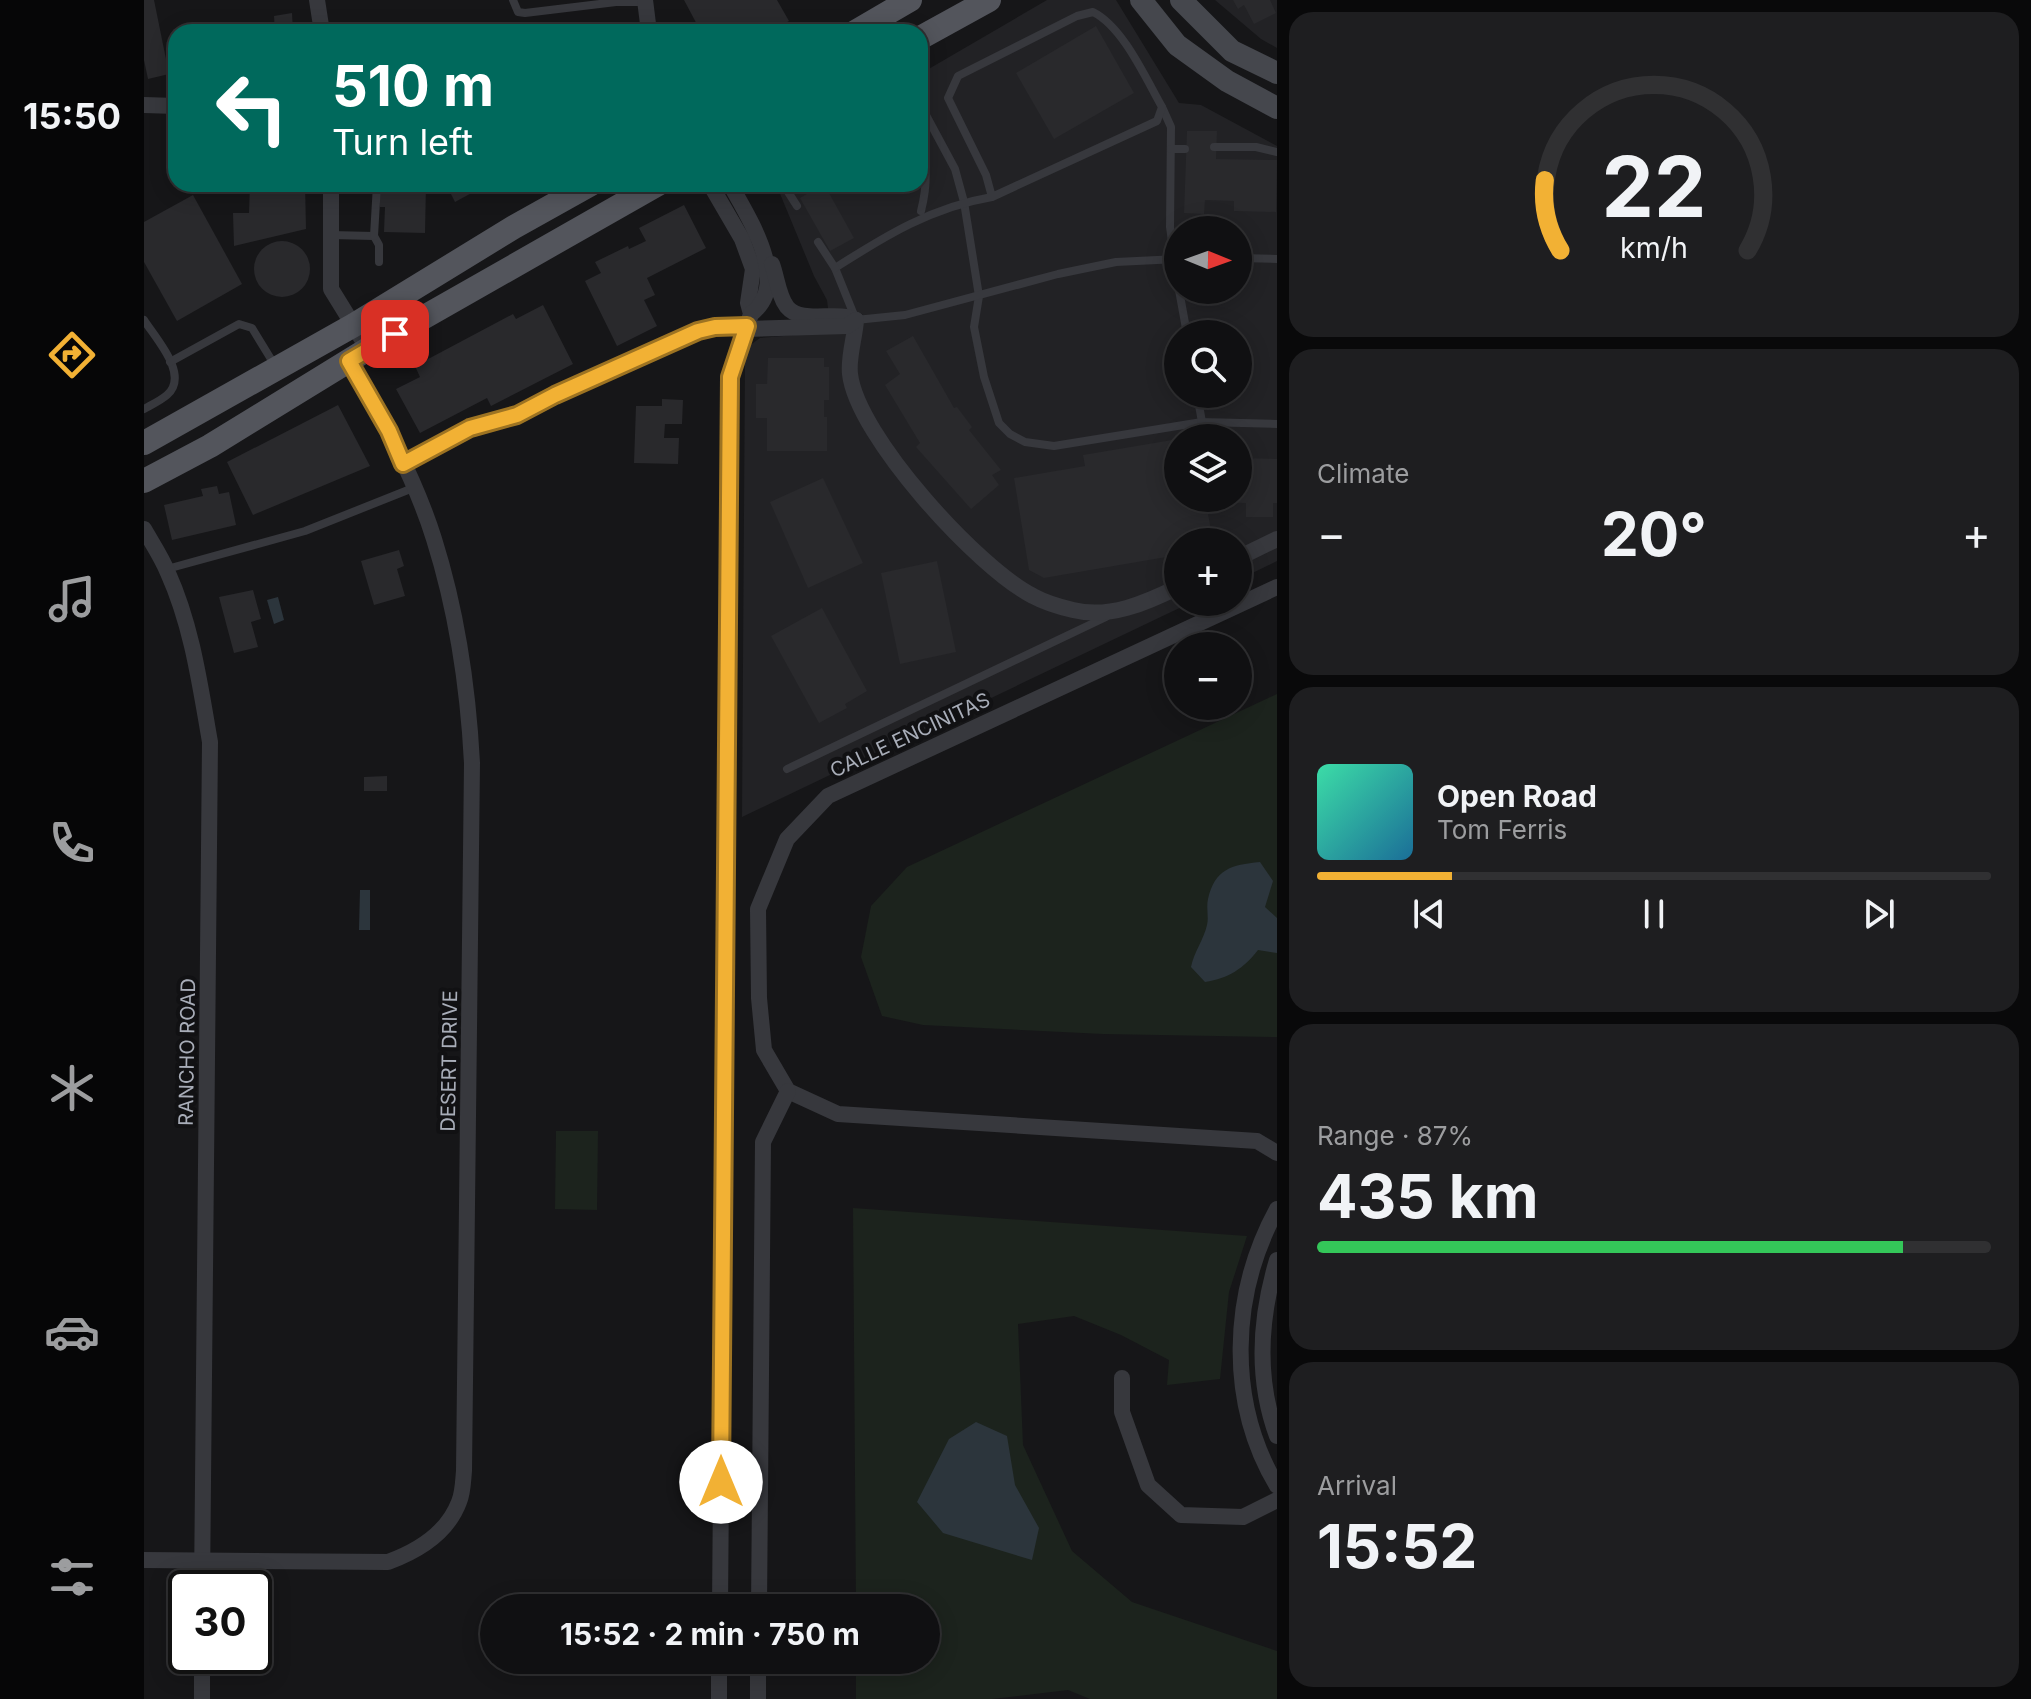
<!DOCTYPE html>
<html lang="en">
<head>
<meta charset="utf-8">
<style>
  :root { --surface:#101012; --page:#1e1e20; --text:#f1f3f6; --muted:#9c9d9f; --line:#303032; --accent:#f2b134 }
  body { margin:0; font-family:Inter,sans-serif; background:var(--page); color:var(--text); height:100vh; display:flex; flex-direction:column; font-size:30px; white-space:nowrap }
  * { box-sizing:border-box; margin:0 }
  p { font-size:26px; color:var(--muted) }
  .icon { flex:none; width:44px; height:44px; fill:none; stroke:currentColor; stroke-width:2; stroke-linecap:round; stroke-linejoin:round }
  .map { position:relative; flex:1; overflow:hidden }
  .panel { display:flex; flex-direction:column; gap:12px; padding:12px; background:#09090a; width:754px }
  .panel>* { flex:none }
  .banner { position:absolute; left:24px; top:24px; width:760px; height:168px; border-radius:24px; box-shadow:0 4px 20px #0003,0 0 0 2px var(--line); background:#00695c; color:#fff; overflow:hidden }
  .needle { width:52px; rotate:91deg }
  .fabs { position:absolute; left:1020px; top:216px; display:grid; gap:16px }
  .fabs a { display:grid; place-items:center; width:88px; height:88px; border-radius:50%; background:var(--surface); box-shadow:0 4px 20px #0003,0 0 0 2px var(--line); font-size:40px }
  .speed { position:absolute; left:24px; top:1570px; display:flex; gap:16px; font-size:40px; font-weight:700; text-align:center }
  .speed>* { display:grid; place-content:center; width:104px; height:104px; border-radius:50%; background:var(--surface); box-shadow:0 4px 20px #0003,0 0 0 2px var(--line); line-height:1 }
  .speed .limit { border:4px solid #111; border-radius:12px; background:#fff; color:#111 }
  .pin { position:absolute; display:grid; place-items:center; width:68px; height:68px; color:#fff; margin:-34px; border-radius:16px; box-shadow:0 4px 12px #0006 }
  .me { position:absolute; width:88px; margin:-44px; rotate:0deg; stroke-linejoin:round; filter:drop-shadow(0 0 6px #0008) }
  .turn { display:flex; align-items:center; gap:28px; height:168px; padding:0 32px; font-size:36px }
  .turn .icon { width:104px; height:104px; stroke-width:2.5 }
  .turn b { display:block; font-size:56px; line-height:68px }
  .big { font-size:60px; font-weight:700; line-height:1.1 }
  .panel .tile { flex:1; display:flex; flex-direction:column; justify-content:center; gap:12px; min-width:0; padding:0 28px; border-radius:24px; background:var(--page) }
  .panel .dial { align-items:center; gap:0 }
  .dial svg { height:208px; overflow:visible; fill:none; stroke:var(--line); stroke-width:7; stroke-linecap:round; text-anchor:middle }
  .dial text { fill:var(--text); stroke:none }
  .song { display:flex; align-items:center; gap:24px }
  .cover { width:96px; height:96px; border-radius:12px; background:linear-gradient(135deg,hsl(160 70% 55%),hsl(200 70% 35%)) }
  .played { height:8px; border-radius:4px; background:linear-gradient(90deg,var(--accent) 20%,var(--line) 20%) }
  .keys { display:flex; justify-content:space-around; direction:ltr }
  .heat { display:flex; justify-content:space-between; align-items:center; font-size:44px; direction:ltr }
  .charge { height:12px; border-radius:6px; background:linear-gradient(90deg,#34c759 87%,var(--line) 0) }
  .trip { position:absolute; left:336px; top:1594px; width:460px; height:80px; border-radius:40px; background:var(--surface); box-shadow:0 4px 20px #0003,0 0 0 2px var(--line); font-weight:700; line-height:80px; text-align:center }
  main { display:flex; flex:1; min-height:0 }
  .tab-bar { display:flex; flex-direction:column; width:144px; justify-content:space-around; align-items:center; background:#060607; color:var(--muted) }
  .tab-bar .icon { width:56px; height:56px }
  .tab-bar .current { color:var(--accent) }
  .tab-bar b { font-size:36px; color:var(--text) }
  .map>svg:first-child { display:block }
</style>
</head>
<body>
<main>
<nav class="tab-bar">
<b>15:50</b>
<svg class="icon current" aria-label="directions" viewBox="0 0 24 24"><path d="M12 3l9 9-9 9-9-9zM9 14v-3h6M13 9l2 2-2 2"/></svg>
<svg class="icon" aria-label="music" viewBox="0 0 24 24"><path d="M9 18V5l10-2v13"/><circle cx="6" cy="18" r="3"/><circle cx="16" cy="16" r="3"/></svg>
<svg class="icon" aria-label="phone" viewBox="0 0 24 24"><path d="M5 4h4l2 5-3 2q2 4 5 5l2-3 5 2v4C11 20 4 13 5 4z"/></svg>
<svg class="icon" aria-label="climate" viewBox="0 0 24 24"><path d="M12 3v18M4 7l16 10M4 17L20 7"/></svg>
<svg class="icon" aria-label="car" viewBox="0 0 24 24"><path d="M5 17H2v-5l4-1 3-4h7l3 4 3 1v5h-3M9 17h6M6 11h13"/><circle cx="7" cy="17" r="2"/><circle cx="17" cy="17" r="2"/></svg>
<svg class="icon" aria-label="filters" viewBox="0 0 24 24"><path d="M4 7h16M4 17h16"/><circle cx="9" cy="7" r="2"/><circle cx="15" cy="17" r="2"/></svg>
</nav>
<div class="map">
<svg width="1133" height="1699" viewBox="0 0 1133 1699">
  <rect width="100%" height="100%" fill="#161618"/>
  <g fill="#222225" fill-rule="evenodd">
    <path d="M903 0H972L1035 103 1057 105 1133 146V561L1094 580V542H1034V602H1048L598 817 601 360 605 346 616 338 687 332 683 300 670 276 632 184H776V74ZM1034 230H1094V290H1034ZM1034 334H1094V394H1034ZM1034 438H1094V498H1034Z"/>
    <path d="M1071 0H1133V48L1117 39Z"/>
  </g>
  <g fill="#1c231d">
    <path d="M1133 694V1037L959 1034 779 1025 738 1016 717 957 727 906 763 867Z"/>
    <path d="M412 1131H454L453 1210 411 1209Z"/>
    <path d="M709 1208 1103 1236 1085 1292 1076 1379 1023 1385 1025 1360 977 1335 930 1316 874 1324 879 1445 928 1551 988 1602 1133 1651V1699H946L924 1690 848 1699H712V1660H782V1608H712Z"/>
  </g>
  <g fill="#2c353c">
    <path d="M134 597 140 620 130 624 123 600Z"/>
    <path d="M1116 862 1129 881 1121 907 1133 918V953L1114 950C1099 969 1085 978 1061 982L1047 967C1050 952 1060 939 1063 925 1065 917 1062 908 1064 899 1071 869 1087 865 1116 862Z"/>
    <path d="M216 890H226V930H215Z"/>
    <path d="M832 1422 863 1436 871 1485 895 1528 888 1560 799 1533 773 1502 805 1439Z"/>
  </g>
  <g fill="#29292c">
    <path d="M0 0H10L25 74 4 79 0 60Z"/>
    <path d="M540 0H633L645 21 624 32H557Z"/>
    <path d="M1089 0H1126L1132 13 1110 24 1100 5 1094 9Z"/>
    <path d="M148 13 149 32H131L130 16Z"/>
    <path d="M952 26 990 93 910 139 872 73Z"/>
    <path d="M1043 131H1073L1072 159 1133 160 1132 212 1090 211V201L1061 200 1060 214 1040 213Z"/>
    <path d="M106 184H161L162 229 90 246 89 213H105Z"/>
    <path d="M244 184H282L281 233 240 232 241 207H236V190L244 191Z"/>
    <path d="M302 184H344L311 202Z"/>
    <path d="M680 184 710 238 686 251 656 198Z"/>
    <path d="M49 195 98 284 33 321 0 262V222Z"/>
    <path d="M540 205 562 248 503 278 511 295 500 300 513 326 473 346 441 281 457 273 451 262 484 246 485 249 502 241 495 228Z"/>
    <circle cx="138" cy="269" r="28"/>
    <path d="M399 305 429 364 347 406 343 398 276 433 252 389 276 377 271 366 369 314 372 319Z"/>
    <path d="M769 336 810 408 813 407 828 427 825 430 857 470 848 475 855 485 827 509 772 447 776 443 741 385 756 374 742 351Z"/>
    <path d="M624 358H680V367H685V400H680V417H683V451H623V418H612V384H623Z"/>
    <path d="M518 399 539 400 538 424H521L520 438H535L534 464 490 463 492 406H518Z"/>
    <path d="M194 405 226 466 109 515 83 462Z"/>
    <path d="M1034 439V498H1094V458L1133 459V503H1129V517H1102V503L1062 502 1069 542H1034V555L900 578 885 570 870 478 941 466 939 455Z"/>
    <path d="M679 478 719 563 664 588 626 502Z"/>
    <path d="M73 486 75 494 85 492 92 525 28 540 20 505 59 496 57 489Z"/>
    <path d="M255 550 260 566 253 569 261 596 230 605 217 561Z"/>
    <path d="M793 561 812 652 756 664 737 573Z"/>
    <path d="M109 590 117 619 107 622 114 647 90 653 75 597Z"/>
    <path d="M678 608 723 691 701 704 703 708 675 723 627 636Z"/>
    <path d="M243 776V791H220V777Z"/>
  </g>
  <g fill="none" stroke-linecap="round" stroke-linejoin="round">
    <g stroke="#37383d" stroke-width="8">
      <path d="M369 0 374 12 381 13 472 2H501"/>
      <path d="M776 104 811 169 820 202 835 296 830 327 840 377 855 423 866 434 881 442 910 446 1058 422 1133 424"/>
      <path d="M1018 107 1027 127 1026 227 1034 285"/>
      <path d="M1070 147H1112L1133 152"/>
      <path d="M776 148C785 167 782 191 777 211"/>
      <path d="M1027 149H1041"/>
      <path d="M639 184 653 206"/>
      <path d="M848 197 842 175 804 98 814 76 933 16 949 12C979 27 1001 77 1018 107L1013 121 848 197C788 207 741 236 691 268L712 320 761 315 914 274 972 262 1034 259"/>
      <path d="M187 235 230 236 235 245V262"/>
      <path d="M230 236 233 184"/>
      <path d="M674 242 691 268"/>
      <path d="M1094 258 1133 259"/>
      <path d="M1035 290 1043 334"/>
      <path d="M0 320C12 339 46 375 23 395 16 401 7 405 0 409"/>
      <path d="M26 362 95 324 108 328 130 364"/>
      <path d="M1053 394 1058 422"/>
      <path d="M259 463 326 428 373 415 411 395 554 331 571 327 603 326"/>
      <path d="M23 569 161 531 269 488"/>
      <path d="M643 769 962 617"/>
    </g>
    <g stroke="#37383d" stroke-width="16">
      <path d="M173 0 178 32"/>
      <path d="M501 0 505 32"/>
      <path d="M0 105 32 106"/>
      <path d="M187 184V289L224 349"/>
      <path d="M566 184 598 239 609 269 604 303 607 314 586 377 576 1608"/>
      <path d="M586 184C604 217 648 283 607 314"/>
      <path d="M628 264C633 277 634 295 643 307 658 325 692 310 712 320"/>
      <path d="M712 320C711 337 704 357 706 374 713 436 834 568 889 596 900 602 916 607 929 610 965 619 1002 603 1034 587"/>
      <path d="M601 329 703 326 712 320"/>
      <path d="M0 529C8 543 18 558 24 573 48 626 56 685 66 742L58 1588"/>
      <path d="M1094 558 1133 539"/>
      <path d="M1133 587 684 796 643 839 614 909 615 998 620 1050 644 1091 694 1114 1113 1141 1133 1153"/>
      <path d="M1133 1209C1086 1295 1083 1402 1133 1486"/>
      <path d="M1133 1260C1116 1317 1112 1379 1133 1436"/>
      <path d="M978 1378V1412L1004 1485 1037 1515 1099 1517 1133 1500"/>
      <path d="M0 1560 244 1562C274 1551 303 1534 315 1502 319 1493 319 1481 320 1471L328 763C324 686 313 612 290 539 271 478 237 416 205 361"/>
      <path d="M615 1608 619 1142 644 1091"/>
      <path d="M58 1699V1656"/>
      <path d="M575 1699V1660"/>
      <path d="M614 1699V1660"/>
    </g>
    <g stroke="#45474d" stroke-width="22">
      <path d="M997 0 1033 45 1083 81 1133 108"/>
      <path d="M1037 0 1088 51 1133 73"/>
    </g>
    <g stroke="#53555c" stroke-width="24">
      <path d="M711 32 766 0"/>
      <path d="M776 38 845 0"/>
      <path d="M0 443 210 325 370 227 447 184"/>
      <path d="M0 481 66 446 224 349 514 184"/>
    </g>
  </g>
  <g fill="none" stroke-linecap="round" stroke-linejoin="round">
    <defs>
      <path id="route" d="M251 334 205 361 245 431 259 464 326 428 373 415 411 395 554 331 571 327 603 326 586 377 577 1482"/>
    </defs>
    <use href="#route" stroke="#9d7322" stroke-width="20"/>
    <use href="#route" stroke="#f2b134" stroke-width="14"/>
  </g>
  <g text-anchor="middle" stroke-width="8" stroke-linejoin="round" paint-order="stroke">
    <g font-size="20" fill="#a8adb8" stroke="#111113">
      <text transform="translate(766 735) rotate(-25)" y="7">CALLE ENCINITAS</text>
      <text transform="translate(43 1052) rotate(-89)" y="7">RANCHO ROAD</text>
      <text transform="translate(305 1061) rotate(-89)" y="7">DESERT DRIVE</text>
    </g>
  </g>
</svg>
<div class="fabs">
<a><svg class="needle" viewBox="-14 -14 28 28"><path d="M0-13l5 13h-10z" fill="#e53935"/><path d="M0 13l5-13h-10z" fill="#9c9d9f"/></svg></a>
<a><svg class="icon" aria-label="search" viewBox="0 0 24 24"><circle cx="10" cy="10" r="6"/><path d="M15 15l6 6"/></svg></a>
<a><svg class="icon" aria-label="layers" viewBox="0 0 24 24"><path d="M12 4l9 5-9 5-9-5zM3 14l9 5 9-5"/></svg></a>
<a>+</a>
<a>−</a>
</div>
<div class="speed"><div class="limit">30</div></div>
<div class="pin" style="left:251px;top:334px;background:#d93025"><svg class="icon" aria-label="arrive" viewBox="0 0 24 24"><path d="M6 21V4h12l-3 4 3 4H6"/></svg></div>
<svg class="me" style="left:577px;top:1482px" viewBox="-20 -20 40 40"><circle r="19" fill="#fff"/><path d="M0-13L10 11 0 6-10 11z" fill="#f2b134"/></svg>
<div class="trip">15:52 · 2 min · 750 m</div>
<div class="banner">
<div class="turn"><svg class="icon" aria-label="left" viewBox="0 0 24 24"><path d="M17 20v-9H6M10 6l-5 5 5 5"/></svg><div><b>510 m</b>Turn left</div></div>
</div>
</div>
<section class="panel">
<div class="tile dial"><svg viewBox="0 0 100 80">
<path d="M14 69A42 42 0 1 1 86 69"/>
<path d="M14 69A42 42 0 0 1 8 42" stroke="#f2b134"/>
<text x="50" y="56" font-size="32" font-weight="700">22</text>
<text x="50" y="72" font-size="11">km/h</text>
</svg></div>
<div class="tile"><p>Climate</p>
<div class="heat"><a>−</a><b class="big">20°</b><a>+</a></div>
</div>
<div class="tile">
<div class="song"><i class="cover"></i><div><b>Open Road</b><p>Tom Ferris</p></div></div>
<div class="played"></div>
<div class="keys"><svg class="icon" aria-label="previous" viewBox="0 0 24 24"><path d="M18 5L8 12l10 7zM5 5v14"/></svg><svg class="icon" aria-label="pause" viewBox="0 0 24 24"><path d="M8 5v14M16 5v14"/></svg><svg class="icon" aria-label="next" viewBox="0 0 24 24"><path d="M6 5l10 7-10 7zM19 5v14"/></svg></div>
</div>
<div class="tile"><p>Range · 87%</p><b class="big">435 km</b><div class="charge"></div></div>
<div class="tile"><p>Arrival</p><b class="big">15:52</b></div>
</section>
</main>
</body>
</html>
